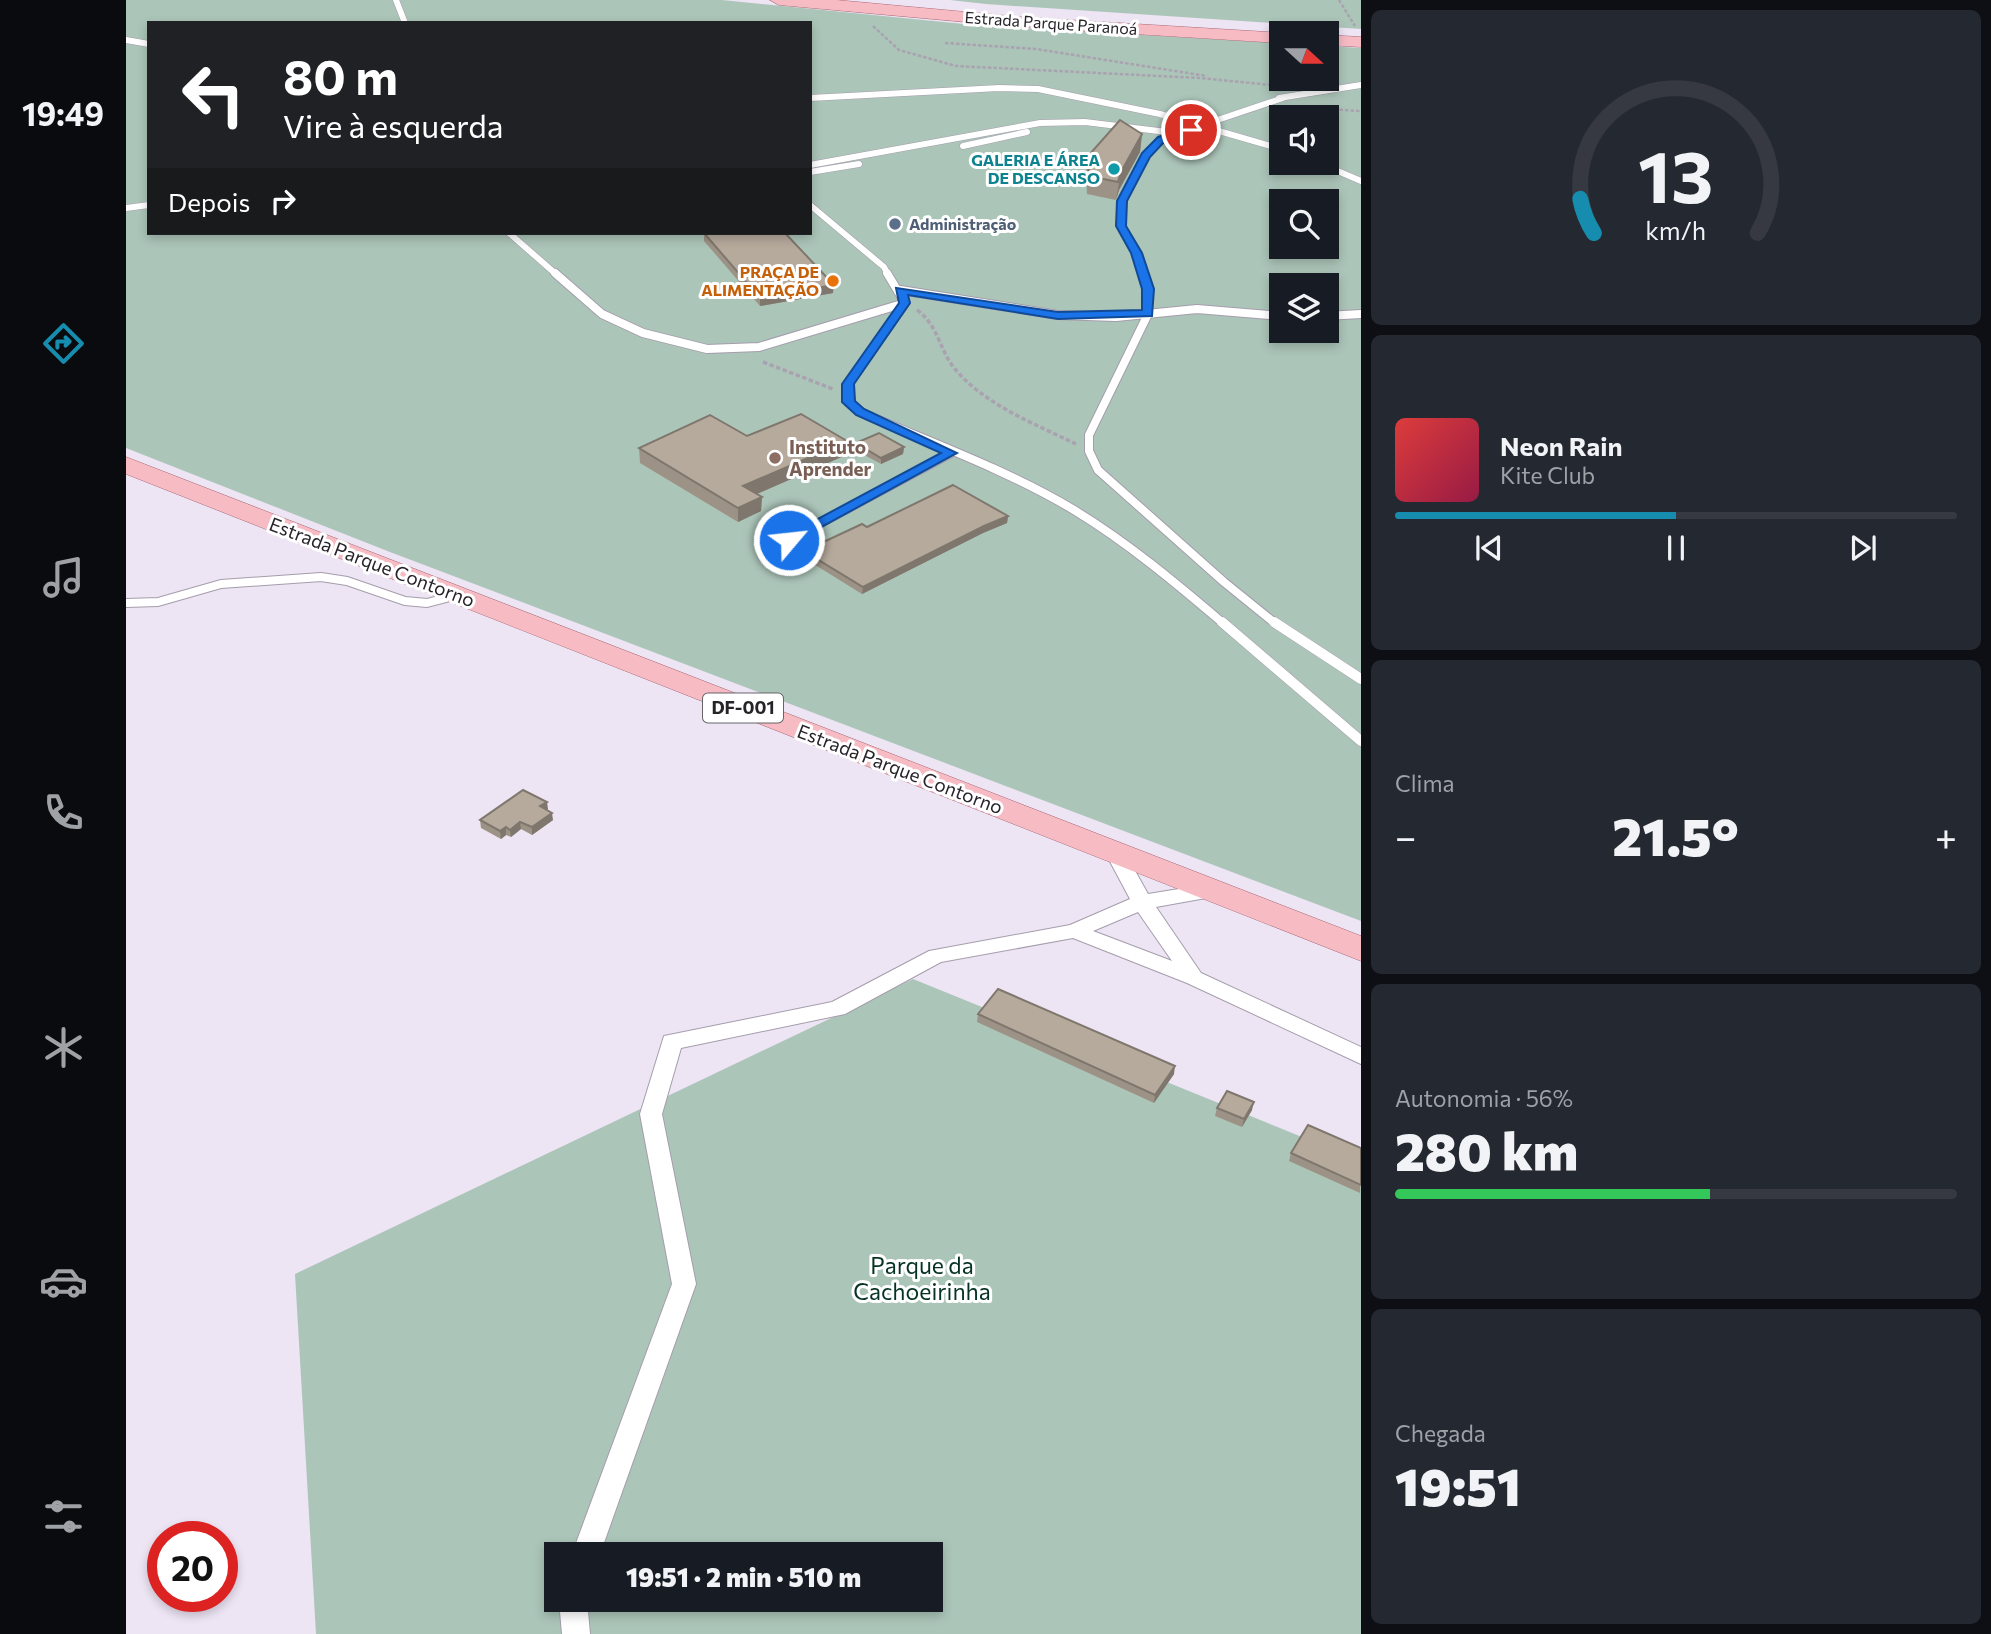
<!DOCTYPE html>
<html lang="pt">
<head>
<meta charset="utf-8">
<style>
  :root { --surface:#171b24; --page:#242831; --text:#f1f3f6; --muted:#9ea1a6; --line:#363941; --accent:#168caf }
  body { margin:0; font-family:Commissioner,sans-serif; background:var(--page); color:var(--text); height:100vh; display:flex; flex-direction:column; font-size:26px; white-space:nowrap }
  * { box-sizing:border-box; margin:0 }
  p { font-size:23px; color:var(--muted) }
  .icon { flex:none; width:38px; height:38px; fill:none; stroke:currentColor; stroke-width:2; stroke-linecap:round; stroke-linejoin:round }
  .map { position:relative; flex:1; overflow:hidden }
  .side { display:flex; flex-direction:column; gap:10px; padding:10px; background:#0d0f14; width:630px }
  .side>* { flex:none }
  .hud { position:absolute; left:21px; top:21px; width:665px; height:214px; border-radius:0px; box-shadow:0 4px 10px #0003; background:#202124; color:#fff; overflow:hidden }
  .needle { width:46px; rotate:111deg }
  .controls { position:absolute; left:1143px; top:21px; display:grid; gap:14px }
  .controls a { display:grid; place-items:center; width:70px; height:70px; border-radius:0px; background:var(--surface); box-shadow:0 4px 10px #0003; font-size:35px }
  .speed { position:absolute; left:21px; top:1521px; display:flex; gap:14px; font-size:35px; font-weight:700; text-align:center }
  .speed>* { display:grid; place-content:center; width:91px; height:91px; border-radius:50%; background:var(--surface); box-shadow:0 4px 10px #0003; line-height:1 }
  .speed .limit { border:10px solid #d22; background:#fff; color:#111 }
  .pin { position:absolute; display:grid; place-items:center; width:60px; height:60px; color:#fff; margin:-30px; border:4px solid #fff; border-radius:50%; box-shadow:0 2px 7px #0007 }
  .me { position:absolute; width:77px; margin:-38px; rotate:62deg; stroke-linejoin:round; filter:drop-shadow(0 0 5px #0008) }
  .turn { display:flex; align-items:center; gap:24px; height:147px; padding:0 21px; font-size:32px }
  .turn .icon { width:91px; height:91px; stroke-width:2.5 }
  .turn b { display:block; font-size:49px; line-height:60px }
  .then { display:flex; align-items:center; height:66px; padding:0 21px; background:#0003; gap:14px; font-size:26px }
  .big { font-size:52px; font-weight:800; line-height:1.1 }
  .side .tile { flex:1; display:flex; flex-direction:column; justify-content:center; gap:10px; min-width:0; padding:0 24px; border-radius:10px; background:var(--page) }
  .side .dial { align-items:center; gap:0 }
  .dial svg { height:182px; overflow:visible; fill:none; stroke:var(--line); stroke-width:7; stroke-linecap:round; text-anchor:middle }
  .dial text { fill:var(--text); stroke:none }
  .song { display:flex; align-items:center; gap:21px }
  .cover { width:84px; height:84px; border-radius:10px; background:linear-gradient(135deg,hsl(0 70% 55%),hsl(340 70% 35%)) }
  .played { height:7px; border-radius:4px; background:linear-gradient(90deg,var(--accent) 50%,var(--line) 50%) }
  .keys { display:flex; justify-content:space-around; direction:ltr }
  .heat { display:flex; justify-content:space-between; align-items:center; font-size:38px; direction:ltr }
  .charge { height:10px; border-radius:5px; background:linear-gradient(90deg,#34c759 56%,var(--line) 0) }
  .trip { position:absolute; left:418px; top:1542px; width:399px; height:70px; border-radius:0px; background:var(--surface); box-shadow:0 4px 10px #0003; font-weight:800; line-height:70px; text-align:center }
  main { display:flex; flex:1; min-height:0 }
  .dock { display:flex; flex-direction:column; width:126px; justify-content:space-around; align-items:center; background:#090b0e; color:var(--muted) }
  .dock .icon { width:49px; height:49px }
  .dock .selected { color:var(--accent) }
  .dock b { font-size:32px; color:var(--text) }
  .map>svg:first-child { display:block }
</style>
</head>
<body>
<main>
<nav class="dock">
<b>19:49</b>
<svg class="icon selected" aria-label="directions" viewBox="0 0 24 24"><path d="M12 3l9 9-9 9-9-9zM9 14v-3h6M13 9l2 2-2 2"/></svg>
<svg class="icon" aria-label="music" viewBox="0 0 24 24"><path d="M9 18V5l10-2v13"/><circle cx="6" cy="18" r="3"/><circle cx="16" cy="16" r="3"/></svg>
<svg class="icon" aria-label="phone" viewBox="0 0 24 24"><path d="M5 4h4l2 5-3 2q2 4 5 5l2-3 5 2v4C11 20 4 13 5 4z"/></svg>
<svg class="icon" aria-label="climate" viewBox="0 0 24 24"><path d="M12 3v18M4 7l16 10M4 17L20 7"/></svg>
<svg class="icon" aria-label="car" viewBox="0 0 24 24"><path d="M5 17H2v-5l4-1 3-4h7l3 4 3 1v5h-3M9 17h6M6 11h13"/><circle cx="7" cy="17" r="2"/><circle cx="17" cy="17" r="2"/></svg>
<svg class="icon" aria-label="filters" viewBox="0 0 24 24"><path d="M4 7h16M4 17h16"/><circle cx="9" cy="7" r="2"/><circle cx="15" cy="17" r="2"/></svg>
</nav>
<div class="map">
<svg width="1235" height="1634" viewBox="0 0 1235 1634">
  <rect width="100%" height="100%" fill="#ede4f4"/>
  <g fill="#acc5b9" fill-rule="evenodd">
    <path d="M0 0H596L858 26 1155 43V79H1200L1201 46 1235 48V921L264 552 0 448ZM23 23H684V233H23ZM1155 117H1200V163H1155ZM1155 201H1200V247H1155ZM1155 285H1200V331H1155Z"/>
    <path d="M824 0H1235V29L860 4Z"/>
    <path d="M787 979 1235 1161V1634H190L169 1274ZM430 1554H805V1600H430Z"/>
  </g>
  <g fill="none" stroke-linecap="round" stroke-linejoin="round">
    <defs>
      <g id="lane-far2">
        <path d="M270 0 279 23"/>
        <path d="M0 40 23 44"/>
        <path d="M684 98 873 88 912 89 1034 114 1155 149"/>
        <path d="M1153 98 1235 85"/>
        <path d="M837 146 901 132"/>
        <path d="M1193 163 1235 181"/>
        <path d="M684 165 914 123 959 122 1049 133"/>
        <path d="M684 172 733 164"/>
        <path d="M684 205 758 267 762 275"/>
        <path d="M0 208 23 205"/>
        <path d="M383 233 431 275"/>
        <path d="M1018 275 1011 253 995 226 994 210 998 192 1019 155 1035 139 1157 98"/>
      </g>
      <g id="lane-far1">
        <path d="M429 273 476 314 517 333 581 349 633 347 779 303"/>
        <path d="M761 273 779 303 722 384V402L734 412C806 443 881 470 948 510 1001 542 1051 584 1098 624"/>
        <path d="M1017 273 1022 289V314L963 435V451L972 470 1098 582 1150 624"/>
        <path d="M774 290 932 315 990 317 1071 309 1155 316"/>
        <path d="M1200 316 1235 314"/>
        <path d="M663 540 825 453"/>
        <path d="M0 603 32 602 95 584 195 577 221 581 279 601 301 603 328 596"/>
      </g>
      <g id="lane">
        <path d="M1096 622 1235 741"/>
        <path d="M1148 622 1235 679"/>
      </g>
      <g id="street">
        <path d="M990 848 997 849 1022 894 1084 884 1091 886 1094 891 1091 896 1030 907 1075 973 1235 1047V1064L1061 983 947 938 815 962 719 1014 555 1048 536 1114 570 1284 474 1554H446L546 1284 514 1114 538 1036 706 1002 803 951 944 925 1004 899 980 854ZM1012 912 1046 961 967 931Z"/>
        <path d="M433 1600H461L464 1634H436Z"/>
      </g>
      <g id="primary">
        <path d="M644 0H710L894 17 1158 33H1155V43L894 27 653 5Z"/>
        <path d="M1200 35 1235 37V47L1200 45Z"/>
        <path d="M0 457 1235 936V961L0 474Z"/>
      </g>
    </defs>
    <use href="#lane-far2" stroke="#a59dac" stroke-width="7"/>
    <use href="#lane-far1" stroke="#a59dac" stroke-width="10"/>
    <use href="#lane" stroke="#a59dac" stroke-width="11"/>
    <use href="#street" stroke="#a59dac" stroke-width="2"/>
    <use href="#primary" stroke="#aa6974" stroke-width="1"/>
    <g stroke="#a9a2af" stroke-width="2.5" stroke-dasharray="3.5 2" stroke-linecap="butt">
      <path d="M1213 0 1229 26"/>
      <path d="M747 26 773 50 830 66 1074 78 1145 85"/>
      <path d="M819 43 910 49 1081 76"/>
      <path d="M1197 109 1235 111"/>
    </g>
    <g stroke="#a9a2af" stroke-width="3.5" stroke-dasharray="4.5 2.5" stroke-linecap="butt">
      <path d="M791 310C813 326 813 350 829 369 859 405 909 424 950 444"/>
      <path d="M637 362 707 389"/>
    </g>
    <use href="#lane-far2" stroke="#fff" stroke-width="6"/>
    <use href="#lane-far1" stroke="#fff" stroke-width="8"/>
    <use href="#lane" stroke="#fff" stroke-width="10"/>
    <use href="#street" fill="#fff" fill-rule="evenodd"/>
    <use href="#primary" fill="#f7bbc4" fill-rule="evenodd"/>
  </g>
  <g fill="#9d9286">
    <path d="M1016 134 1014 152 993 190 990 200 961 194 960 174 962 156Z"/>
    <path d="M578 233 707 293 634 306 578 241Z"/>
    <path d="M621 436 720 455 631 494 636 497 635 511 612 522 514 463 513 448Z"/>
    <path d="M730 443 778 447 777 454 755 464 729 450Z"/>
    <path d="M882 516 881 523 857 533 736 594 678 558V551Z"/>
    <path d="M421 802V810L427 820 406 835 395 829 385 837 380 835 375 839 355 828 354 820Z"/>
    <path d="M852 1014 1048 1074 1028 1103 851 1022Z"/>
    <path d="M1091 1108 1126 1110 1116 1127 1089 1116Z"/>
    <path d="M1235 1148 1234 1193 1163 1161 1165 1153Z"/>
  </g>
  <g fill="#7f776d">
    <path d="M1016 134 1014 152 993 190 990 200 995 172Z"/>
    <path d="M708 285 707 293 634 306V298Z"/>
    <path d="M721 441 720 455 617 500V486Z"/>
    <path d="M778 447 777 454 755 464V458Z"/>
    <path d="M636 497 635 511 612 522V508Z"/>
    <path d="M882 516 881 523 857 533 736 594 737 587 858 526Z"/>
    <path d="M421 802 422 809 415 814 414 806Z"/>
    <path d="M426 813 427 820 406 835V827Z"/>
    <path d="M394 822 395 829 385 837 384 830Z"/>
    <path d="M380 827V835L375 839 374 831Z"/>
    <path d="M1049 1066 1048 1074 1028 1103 1029 1095Z"/>
    <path d="M1128 1102 1126 1110 1116 1127 1118 1119Z"/>
  </g>
  <g fill="#b6aa9c" stroke="#7f776d" stroke-width="2">
    <path d="M994 120 1016 134 995 172 992 182 963 176 962 156Z"/>
    <path d="M578 233H659L708 285 634 298Z"/>
    <path d="M675 414 721 441 617 486 636 497 612 508 513 448 584 415 621 436Z"/>
    <path d="M753 433 778 447 755 458 730 443Z"/>
    <path d="M827 485 882 516 858 526 737 587 678 551 736 524 741 527Z"/>
    <path d="M397 790 421 802 414 806 426 813 406 827 394 822 384 830 380 827 374 831 354 820Z"/>
    <path d="M872 989 1049 1066 1029 1095 852 1014Z"/>
    <path d="M1101 1091 1128 1102 1118 1119 1091 1108Z"/>
    <path d="M1182 1125 1235 1148V1185L1165 1153Z"/>
  </g>
  <path fill="#1a73e8" stroke="#114b97" stroke-width="2" d="M1065 127 1069 132 1039 141 1024 157 1001 201 1000 226 1016 253 1028 289 1026 316 932 319 782 295 784 303 728 384 729 401 738 409 831 453 668 542H658V537L815 453 730 415 716 402V384L773 303 770 288 932 312 1016 310V289L1005 253 990 226 991 201 1016 153 1032 137Z"/>
  <circle fill="#0f9aa8" stroke="#fff" stroke-width="2.5" cx="988" cy="169" r="7"/>
  <circle fill="#5c6f8a" stroke="#fff" stroke-width="2.5" cx="769" cy="224" r="7"/>
  <circle fill="#e8710a" stroke="#fff" stroke-width="2.5" cx="707" cy="281" r="7"/>
  <circle fill="#8d6e63" stroke="#fff" stroke-width="2.5" cx="649" cy="458" r="7"/>
  <g text-anchor="middle" stroke-width="6" stroke-linejoin="round" paint-order="stroke">
    <g font-size="16" fill="#262329" stroke="#fff">
      <text transform="translate(925 23) rotate(4)" y="6">Estrada Parque Paranoá</text>
    </g>
    <g font-size="16" font-weight="bold" fill="#0d838f" stroke="#fff" text-anchor="end">
      <text x="974" y="166">GALERIA E ÁREA<tspan x="974" dy="18">DE DESCANSO</tspan></text>
    </g>
    <g font-size="16" font-weight="bold" fill="#4e5e75" stroke="#fff" text-anchor="start">
      <text x="783" y="230">Administração</text>
    </g>
    <g font-size="16" font-weight="bold" fill="#c56008" stroke="#fff" text-anchor="end">
      <text x="693" y="278">PRAÇA DE<tspan x="693" dy="18">ALIMENTAÇÃO</tspan></text>
    </g>
    <rect fill="#fff" stroke="#676569" stroke-width="2" x="577" y="693.5" width="80" height="29" rx="5"/>
    <g font-size="18" font-weight="bold" fill="#262329">
      <text x="617" y="714">DF-001</text>
    </g>
    <g font-size="19" font-weight="bold" fill="#785e54" stroke="#fff" text-anchor="start">
      <text x="663" y="454">Instituto<tspan x="663" dy="22">Aprender</tspan></text>
    </g>
    <g font-size="19" fill="#262329" stroke="#fff">
      <text transform="translate(246 562) rotate(21)" y="7">Estrada Parque Contorno</text>
      <text transform="translate(774 769) rotate(21)" y="7">Estrada Parque Contorno</text>
    </g>
    <g font-size="23" fill="#053323" stroke="#fff">
      <text x="796" y="1274">Parque da<tspan x="796" dy="26">Cachoeirinha</tspan></text>
    </g>
  </g>
</svg>
<div class="controls">
<a><svg class="needle" viewBox="-14 -14 28 28"><path d="M0-13l5 13h-10z" fill="#e53935"/><path d="M0 13l5-13h-10z" fill="#9ea1a6"/></svg></a>
<a><svg class="icon" aria-label="sound" viewBox="0 0 24 24"><path d="M4 9h4l5-4v14l-5-4H4zM17 9q2 3 0 6"/></svg></a>
<a><svg class="icon" aria-label="search" viewBox="0 0 24 24"><circle cx="10" cy="10" r="6"/><path d="M15 15l6 6"/></svg></a>
<a><svg class="icon" aria-label="layers" viewBox="0 0 24 24"><path d="M12 4l9 5-9 5-9-5zM3 14l9 5 9-5"/></svg></a>
</div>
<div class="speed"><div class="limit">20</div></div>
<div class="pin" style="left:1065px;top:130px;background:#d93025"><svg class="icon" aria-label="arrive" viewBox="0 0 24 24"><path d="M6 21V4h12l-3 4 3 4H6"/></svg></div>
<svg class="me" style="left:663px;top:540px" viewBox="-20 -20 40 40"><circle r="17" fill="#1a73e8" stroke="#fff" stroke-width="3"/><path d="M0-11L8 9 0 5-8 9z" fill="#fff"/></svg>
<div class="trip">19:51 · 2 min · 510 m</div>
<div class="hud">
<div class="turn"><svg class="icon" aria-label="left" viewBox="0 0 24 24"><path d="M17 20v-9H6M10 6l-5 5 5 5"/></svg><div><b>80 m</b>Vire à esquerda</div></div>
<div class="then">Depois<svg class="icon" aria-label="right" viewBox="0 0 24 24"><path d="M7 20v-9h11M14 6l5 5-5 5"/></svg></div>
</div>
</div>
<section class="side">
<div class="tile dial"><svg viewBox="0 0 100 80">
<path d="M14 69A42 42 0 1 1 86 69"/>
<path d="M14 69A42 42 0 0 1 8 54" stroke="#168caf"/>
<text x="50" y="56" font-size="32" font-weight="700">13</text>
<text x="50" y="72" font-size="11">km/h</text>
</svg></div>
<div class="tile">
<div class="song"><i class="cover"></i><div><b>Neon Rain</b><p>Kite Club</p></div></div>
<div class="played"></div>
<div class="keys"><svg class="icon" aria-label="previous" viewBox="0 0 24 24"><path d="M18 5L8 12l10 7zM5 5v14"/></svg><svg class="icon" aria-label="pause" viewBox="0 0 24 24"><path d="M8 5v14M16 5v14"/></svg><svg class="icon" aria-label="next" viewBox="0 0 24 24"><path d="M6 5l10 7-10 7zM19 5v14"/></svg></div>
</div>
<div class="tile"><p>Clima</p>
<div class="heat"><a>−</a><b class="big">21.5°</b><a>+</a></div>
</div>
<div class="tile"><p>Autonomia · 56%</p><b class="big">280 km</b><div class="charge"></div></div>
<div class="tile"><p>Chegada</p><b class="big">19:51</b></div>
</section>
</main>
</body>
</html>
